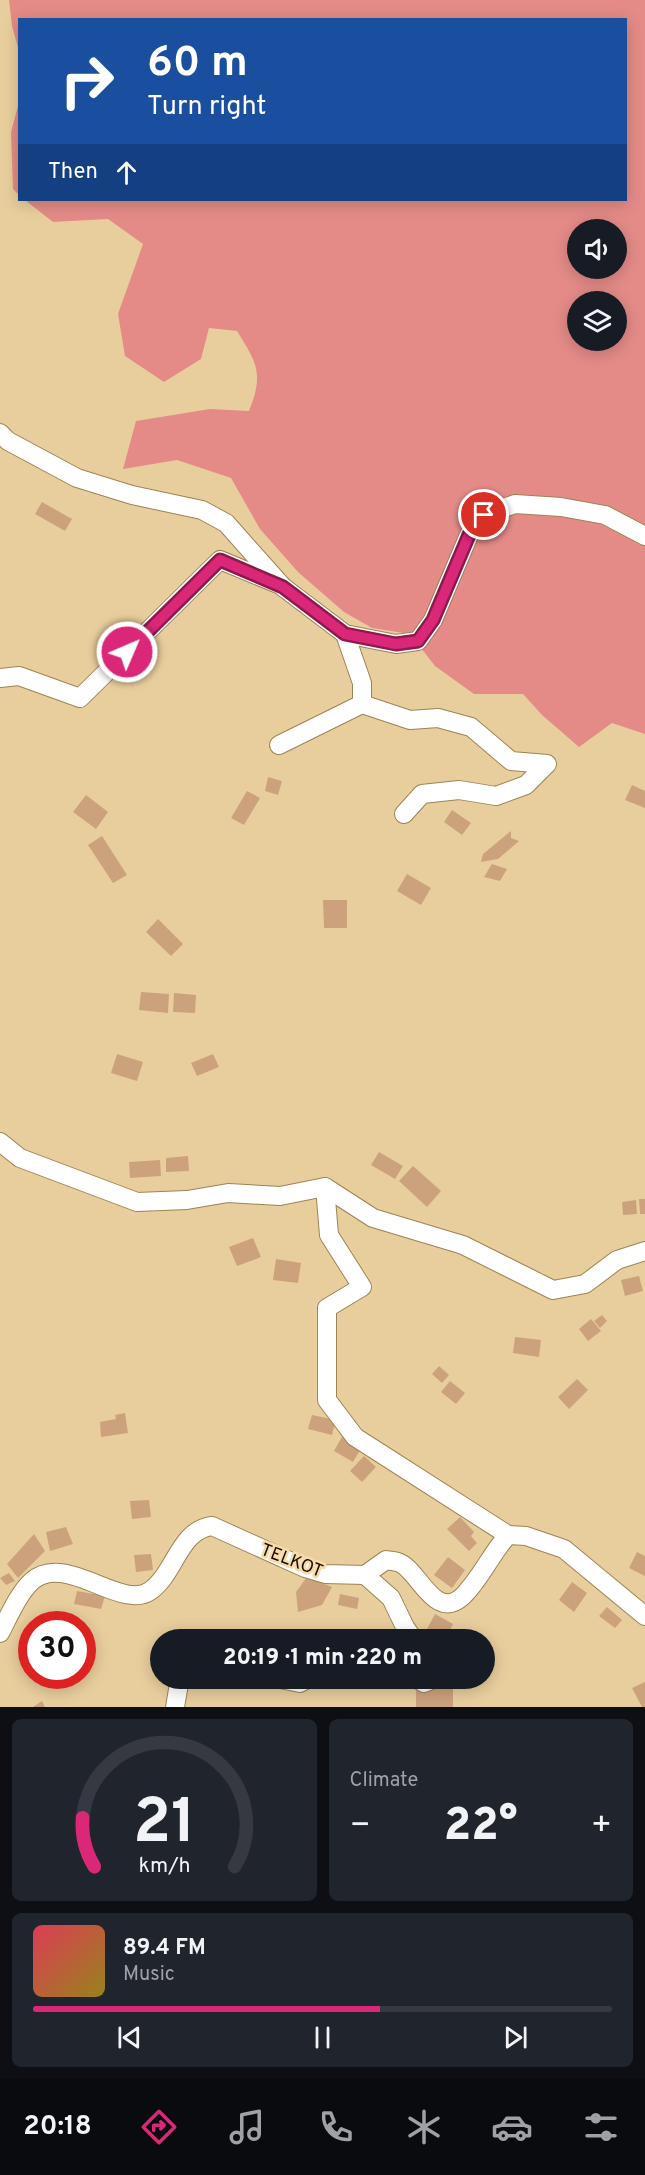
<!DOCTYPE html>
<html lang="en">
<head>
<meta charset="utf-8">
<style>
  :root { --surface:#171b24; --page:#20242c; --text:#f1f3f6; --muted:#9ea1a6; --line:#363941; --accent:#db2777 }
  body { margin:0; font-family:Overpass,sans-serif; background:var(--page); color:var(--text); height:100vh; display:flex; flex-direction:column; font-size:22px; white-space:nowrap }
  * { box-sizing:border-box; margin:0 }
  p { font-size:20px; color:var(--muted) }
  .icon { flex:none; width:33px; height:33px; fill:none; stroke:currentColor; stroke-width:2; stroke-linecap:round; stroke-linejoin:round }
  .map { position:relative; height:1707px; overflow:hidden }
  .drawer { display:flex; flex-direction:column; gap:12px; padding:12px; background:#0d0f14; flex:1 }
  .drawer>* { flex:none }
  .guide { position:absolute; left:18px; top:18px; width:609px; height:183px; border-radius:0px; box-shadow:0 3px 15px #0003; background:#1a4fa0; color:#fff; overflow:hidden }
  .controls { position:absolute; left:567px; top:219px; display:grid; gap:12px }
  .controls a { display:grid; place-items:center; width:60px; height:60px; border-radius:50%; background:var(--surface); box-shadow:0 3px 15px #0003; font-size:30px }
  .speed { position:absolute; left:18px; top:1611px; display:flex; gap:12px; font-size:30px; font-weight:700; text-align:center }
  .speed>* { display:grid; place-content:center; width:78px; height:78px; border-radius:50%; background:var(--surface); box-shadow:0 3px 15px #0003; line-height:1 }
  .speed .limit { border:9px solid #d22; background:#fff; color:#111 }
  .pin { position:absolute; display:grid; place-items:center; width:51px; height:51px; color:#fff; margin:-26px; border:3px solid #fff; border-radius:50%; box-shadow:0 2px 6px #0007 }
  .me { position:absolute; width:66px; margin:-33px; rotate:45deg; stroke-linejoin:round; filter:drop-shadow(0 0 4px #0008) }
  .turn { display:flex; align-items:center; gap:21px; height:126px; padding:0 30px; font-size:27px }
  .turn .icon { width:78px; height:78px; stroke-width:2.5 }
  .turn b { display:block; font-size:42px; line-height:51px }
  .then { display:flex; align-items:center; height:57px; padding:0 30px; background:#0003; gap:12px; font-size:22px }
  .big { font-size:45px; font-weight:800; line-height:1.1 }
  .drawer .widget { flex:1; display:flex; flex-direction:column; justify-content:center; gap:9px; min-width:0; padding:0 21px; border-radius:9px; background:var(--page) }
  .drawer .dial { align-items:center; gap:0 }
  .dial svg { height:156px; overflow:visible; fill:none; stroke:var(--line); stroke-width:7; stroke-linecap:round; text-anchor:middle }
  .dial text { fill:var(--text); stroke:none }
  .song { display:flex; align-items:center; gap:18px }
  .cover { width:72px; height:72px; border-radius:9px; background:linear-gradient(135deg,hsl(350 70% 55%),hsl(50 70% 35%)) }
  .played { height:6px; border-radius:3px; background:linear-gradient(90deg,var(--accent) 60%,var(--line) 60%) }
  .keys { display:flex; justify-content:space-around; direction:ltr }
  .heat { display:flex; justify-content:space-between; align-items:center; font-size:33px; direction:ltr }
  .drawer .tiles { flex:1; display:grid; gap:12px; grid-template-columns:1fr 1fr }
  .widget:last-child { grid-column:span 2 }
  .trip { position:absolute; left:150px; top:1629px; width:345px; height:60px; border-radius:30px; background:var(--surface); box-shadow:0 3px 15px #0003; font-weight:800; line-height:60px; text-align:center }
  .dock { display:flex; height:96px; justify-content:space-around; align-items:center; background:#090b0e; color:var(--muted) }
  .dock .icon { width:42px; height:42px }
  .dock .current { color:var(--accent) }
  .dock b { font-size:27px; color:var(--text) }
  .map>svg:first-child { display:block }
</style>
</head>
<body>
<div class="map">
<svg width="645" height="1707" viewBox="0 0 645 1707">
  <rect width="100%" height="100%" fill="#e9ce9d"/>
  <g fill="#e48b88" fill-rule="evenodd">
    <path d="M9 0H645V734L612 723 579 747 542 715 523 694H474L435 666 410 634 372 628 344 612 298 572 260 529 231 478 177 460 123 469 136 421 210 409 249 411C264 374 257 363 237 331L209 328 201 359 164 382 125 356 118 314 143 244 108 219 53 222 25 200H626V20H20L19 51 12 26ZM578 230H616V268H578ZM578 302H616V340H578Z"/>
    <path d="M19 102 20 195H19L13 189 11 132Z"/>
  </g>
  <g fill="#cca27d">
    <path d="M42 502 72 519 65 531 35 514Z"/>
    <path d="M268 777 282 781 278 795 265 791Z"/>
    <path d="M632 785 645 791V808L625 800Z"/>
    <path d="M247 791 260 798 244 825 231 818Z"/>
    <path d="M86 795 108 812 96 829 73 812Z"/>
    <path d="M452 810 471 823 462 835 444 822Z"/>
    <path d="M511 831V838L519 841 498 859 481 862 483 854Z"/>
    <path d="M102 836 127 875 113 883 88 845Z"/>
    <path d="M492 864 507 869 500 881 484 877Z"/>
    <path d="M407 874 431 888 421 905 397 891Z"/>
    <path d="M323 900H347V928H324Z"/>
    <path d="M158 919 183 944 171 956 146 932Z"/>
    <path d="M141 992 169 994 168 1013 139 1010Z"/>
    <path d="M174 993 196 995 195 1013 173 1012Z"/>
    <path d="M117 1054 143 1062 137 1081 111 1073Z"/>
    <path d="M213 1054 219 1067 197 1076 191 1063Z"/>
    <path d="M379 1152 403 1166 395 1179 371 1165Z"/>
    <path d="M188 1156 189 1171 166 1172V1158Z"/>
    <path d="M160 1160 161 1176 130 1178 129 1162Z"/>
    <path d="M413 1166 441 1191 427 1207 399 1181Z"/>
    <path d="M639 1199H645V1214H640Z"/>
    <path d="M636 1200 637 1214 623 1215 622 1202Z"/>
    <path d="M253 1238 261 1257 237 1266 229 1247Z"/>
    <path d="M276 1259 301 1263 298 1283 273 1280Z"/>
    <path d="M639 1276 643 1291 625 1296 621 1280Z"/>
    <path d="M602 1315 607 1321 600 1328 594 1321Z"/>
    <path d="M591 1319 601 1331 588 1341 579 1329Z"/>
    <path d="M515 1337 541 1340 539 1357 513 1353Z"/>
    <path d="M439 1366 449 1375 442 1383 432 1374Z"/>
    <path d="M577 1379 588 1390 569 1409 558 1397Z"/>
    <path d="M450 1381 465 1393 456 1404 441 1392Z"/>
    <path d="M125 1413 128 1433 101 1437 100 1422 116 1419 115 1415Z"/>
    <path d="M312 1415 336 1420 332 1435 308 1429Z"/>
    <path d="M343 1435 362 1447 353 1462 334 1451Z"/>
    <path d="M364 1456 376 1467 362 1482 350 1471Z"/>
    <path d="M149 1500 151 1517 132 1519 130 1501Z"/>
    <path d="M460 1517 474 1532 471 1536 477 1543 469 1551 447 1529Z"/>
    <path d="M66 1527 73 1544 50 1551 46 1532Z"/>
    <path d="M34 1534 45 1551 18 1578 7 1564Z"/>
    <path d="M637 1552 645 1556V1576L629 1568Z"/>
    <path d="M151 1554 153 1570 136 1572 134 1555Z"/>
    <path d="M448 1557 465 1570 452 1588 434 1575Z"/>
    <path d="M9 1573 15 1581 6 1585 0 1578Z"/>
    <path d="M307 1577 332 1587 322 1605 298 1612 296 1592Z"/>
    <path d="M572 1582 587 1593 574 1612 559 1600Z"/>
    <path d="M77 1591 105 1596 101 1609 74 1604Z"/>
    <path d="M340 1594 359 1598 357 1609 338 1605Z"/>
    <path d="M607 1607 622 1620 615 1628 599 1616Z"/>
    <path d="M435 1614 453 1624 446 1638 427 1629Z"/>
    <path d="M645 1682V1707H642L632 1688Z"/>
    <rect x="416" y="1688" width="37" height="19"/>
    <path d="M42 1701 45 1707H33Z"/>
  </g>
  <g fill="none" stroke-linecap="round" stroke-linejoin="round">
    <defs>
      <g id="minor">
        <path d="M0 433 8 441 77 478 132 495 202 510 226 523 283 587 345 634 396 644 418 641 433 620 469 535 484 515 515 504 561 507 605 515 645 536"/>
        <path d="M345 634 362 683V704L410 720 438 718 471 727 511 761 547 764 526 785 496 796 459 790 422 794 404 814"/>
        <path d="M0 678 19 676 80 698 220 560 278 584"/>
        <path d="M279 745 362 704"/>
        <path d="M0 1142 20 1158 137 1202 187 1200 228 1193 280 1196 325 1187 329 1235 362 1287 327 1308V1400L355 1437 508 1535"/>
        <path d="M325 1187 373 1218 463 1245 553 1290 585 1284 617 1260 645 1251"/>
        <path d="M365 1575 391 1598 405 1627 414 1640"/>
        <path d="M0 1633C9 1616 18 1594 32 1581 66 1552 121 1611 150 1591 175 1574 179 1530 212 1526L305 1568 325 1574 365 1575 386 1560C391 1561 396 1561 400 1563 419 1571 435 1622 463 1596 481 1578 491 1554 508 1535L526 1536 564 1549 645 1616"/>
        <path d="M275 1678 300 1683 309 1678"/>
        <path d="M415 1678 424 1683 436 1678"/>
        <path d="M175 1707 180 1678"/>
      </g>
    </defs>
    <use href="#minor" stroke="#9d8455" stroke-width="20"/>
    <use href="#minor" stroke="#fff" stroke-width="18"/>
  </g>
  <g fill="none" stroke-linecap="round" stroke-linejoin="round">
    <defs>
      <path id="route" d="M127 652 220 560 283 587 345 634 396 644 418 641 433 620 469 535 484 515"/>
    </defs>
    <use href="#route" stroke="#8e194d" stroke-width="15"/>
    <use href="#route" stroke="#db2777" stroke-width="10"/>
  </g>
  <g text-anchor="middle" stroke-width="5" stroke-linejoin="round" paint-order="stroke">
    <g font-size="18" fill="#170d00" stroke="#f7dbaa">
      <text transform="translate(292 1560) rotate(21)" y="6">TELKOT</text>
    </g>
  </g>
</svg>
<div class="controls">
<a><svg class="icon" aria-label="sound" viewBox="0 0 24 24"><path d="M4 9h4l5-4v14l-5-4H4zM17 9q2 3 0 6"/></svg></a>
<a><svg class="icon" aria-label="layers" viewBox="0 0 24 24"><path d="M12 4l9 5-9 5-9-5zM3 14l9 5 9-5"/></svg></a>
</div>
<div class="speed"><div class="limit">30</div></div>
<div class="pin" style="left:484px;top:515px;background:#d93025"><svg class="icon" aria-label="arrive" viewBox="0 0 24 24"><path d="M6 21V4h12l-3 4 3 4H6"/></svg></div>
<svg class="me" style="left:127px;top:652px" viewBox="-20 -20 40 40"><circle r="17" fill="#db2777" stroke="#fff" stroke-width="3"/><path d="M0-11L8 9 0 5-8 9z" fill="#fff"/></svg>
<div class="trip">20:19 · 1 min · 220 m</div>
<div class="guide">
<div class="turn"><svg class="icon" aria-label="right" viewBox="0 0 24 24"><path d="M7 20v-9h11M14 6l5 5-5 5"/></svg><div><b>60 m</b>Turn right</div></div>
<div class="then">Then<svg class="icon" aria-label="ahead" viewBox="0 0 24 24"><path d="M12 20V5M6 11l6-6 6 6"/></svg></div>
</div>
</div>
<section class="drawer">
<div class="tiles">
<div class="widget dial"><svg viewBox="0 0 100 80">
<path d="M14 69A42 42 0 1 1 86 69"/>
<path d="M14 69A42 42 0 0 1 8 44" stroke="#db2777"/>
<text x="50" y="56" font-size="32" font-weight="700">21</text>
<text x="50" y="72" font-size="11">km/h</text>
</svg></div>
<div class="widget"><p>Climate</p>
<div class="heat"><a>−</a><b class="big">22°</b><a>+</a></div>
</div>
<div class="widget">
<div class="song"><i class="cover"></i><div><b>89.4 FM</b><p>Music</p></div></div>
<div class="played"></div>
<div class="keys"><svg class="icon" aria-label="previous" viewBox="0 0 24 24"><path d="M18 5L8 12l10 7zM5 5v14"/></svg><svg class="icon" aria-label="pause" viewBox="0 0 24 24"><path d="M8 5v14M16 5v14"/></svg><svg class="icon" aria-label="next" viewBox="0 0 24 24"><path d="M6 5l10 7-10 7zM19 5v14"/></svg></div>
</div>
</div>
</section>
<nav class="dock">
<b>20:18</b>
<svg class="icon current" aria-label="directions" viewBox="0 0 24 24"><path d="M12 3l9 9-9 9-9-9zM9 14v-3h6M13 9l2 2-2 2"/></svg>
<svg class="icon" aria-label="music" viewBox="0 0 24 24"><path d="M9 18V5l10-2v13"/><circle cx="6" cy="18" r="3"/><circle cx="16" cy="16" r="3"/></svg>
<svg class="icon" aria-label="phone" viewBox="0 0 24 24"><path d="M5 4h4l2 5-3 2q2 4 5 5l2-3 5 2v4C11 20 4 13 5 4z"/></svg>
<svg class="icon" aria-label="climate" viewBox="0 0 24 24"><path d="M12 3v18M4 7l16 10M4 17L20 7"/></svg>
<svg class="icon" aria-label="car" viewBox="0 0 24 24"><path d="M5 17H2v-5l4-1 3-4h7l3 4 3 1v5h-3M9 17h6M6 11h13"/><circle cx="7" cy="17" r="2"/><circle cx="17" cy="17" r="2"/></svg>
<svg class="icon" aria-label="filters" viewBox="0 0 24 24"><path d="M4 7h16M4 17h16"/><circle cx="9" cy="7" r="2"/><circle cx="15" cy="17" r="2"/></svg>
</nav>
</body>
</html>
